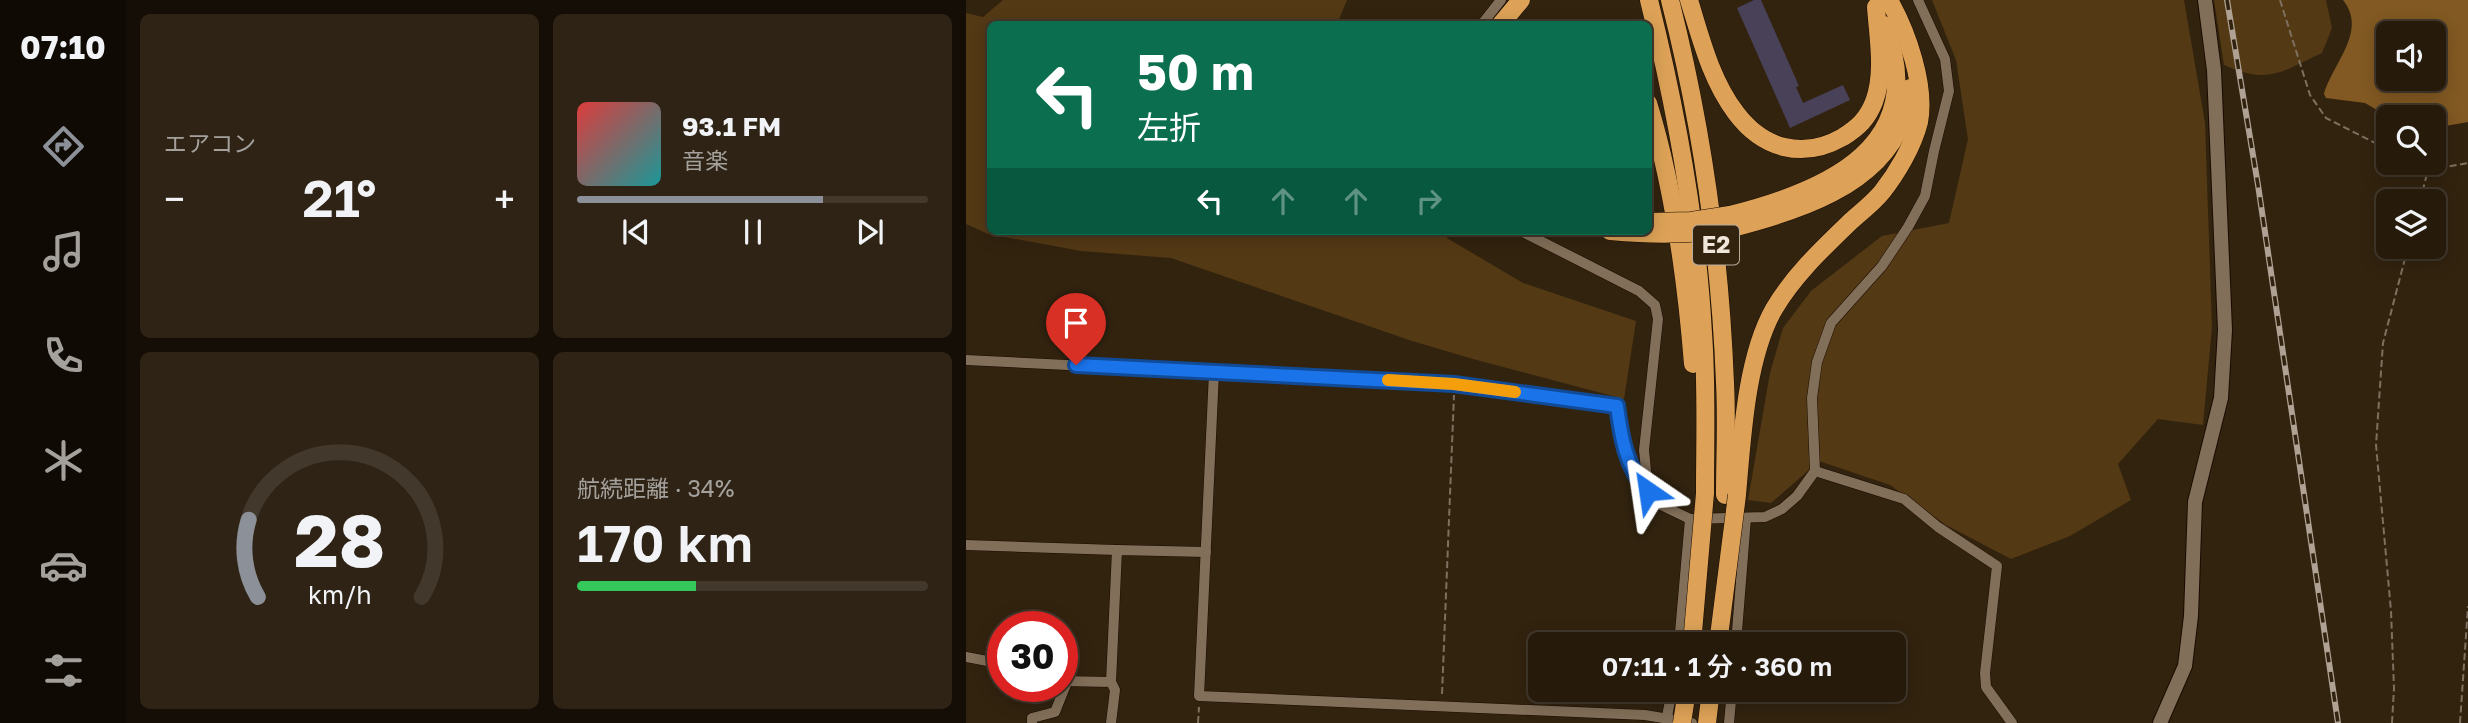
<!DOCTYPE html>
<html lang="ja">
<head>
<meta charset="utf-8">
<style>
  :root { --surface:#261a0b; --page:#2e2314; --text:#f1f3f6; --muted:#a4a19d; --line:#42382c; --accent:#8c9099 }
  body { margin:0; font-family:"Golos Text","Noto Sans JP",sans-serif; background:var(--page); color:var(--text); height:100vh; display:flex; flex-direction:column; font-size:26px; white-space:nowrap }
  * { box-sizing:border-box; margin:0 }
  p { font-size:23px; color:var(--muted) }
  .icon { flex:none; width:38px; height:38px; fill:none; stroke:currentColor; stroke-width:2; stroke-linecap:round; stroke-linejoin:round }
  .map { position:relative; flex:1; overflow:hidden }
  .sheet { display:flex; flex-direction:column; gap:14px; padding:14px; background:#150e06; width:840px }
  .sheet>* { flex:none }
  .banner { position:absolute; left:21px; top:21px; width:665px; height:214px; border-radius:10px; box-shadow:0 4px 18px #0003,0 0 0 2px var(--line); background:#0b6e4f; color:#fff; overflow:hidden }
  .tools { position:absolute; left:1410px; top:21px; display:grid; gap:14px }
  .tools a { display:grid; place-items:center; width:70px; height:70px; border-radius:10px; background:var(--surface); box-shadow:0 4px 18px #0003,0 0 0 2px var(--line); font-size:35px }
  .speed { position:absolute; left:21px; top:611px; display:flex; gap:14px; font-size:35px; font-weight:700; text-align:center }
  .speed>* { display:grid; place-content:center; width:91px; height:91px; border-radius:50%; background:var(--surface); box-shadow:0 4px 18px #0003,0 0 0 2px var(--line); line-height:1 }
  .speed .limit { border:10px solid #d22; background:#fff; color:#111 }
  .pin { position:absolute; display:grid; place-items:center; width:60px; height:60px; color:#fff; margin:-72px -30px; border-radius:50% 50% 50% 0; rotate:-45deg; box-shadow:0 0 7px #0007 }
  .pin .icon { rotate:45deg }
  .me { position:absolute; width:77px; margin:-38px; rotate:328deg; stroke-linejoin:round; filter:drop-shadow(0 0 5px #0008) }
  .turn { display:flex; align-items:center; gap:24px; height:147px; padding:0 35px; font-size:32px }
  .turn .icon { width:91px; height:91px; stroke-width:2.5 }
  .turn b { display:block; font-size:49px; line-height:60px }
  .lanes { display:flex; align-items:center; height:66px; padding:0 35px; background:#0003; justify-content:center; gap:35px; direction:ltr }
  .lanes .off { opacity:.35 }
  .big { font-size:52px; font-weight:600; line-height:1.1 }
  .sheet .card { flex:1; display:flex; flex-direction:column; justify-content:center; gap:10px; min-width:0; padding:0 24px; border-radius:10px; background:var(--page) }
  .sheet .dial { align-items:center; gap:0 }
  .dial svg { height:182px; overflow:visible; fill:none; stroke:var(--line); stroke-width:7; stroke-linecap:round; text-anchor:middle }
  .dial text { fill:var(--text); stroke:none }
  .song { display:flex; align-items:center; gap:21px }
  .cover { width:84px; height:84px; border-radius:10px; background:linear-gradient(135deg,hsl(0 70% 55%),hsl(180 70% 35%)) }
  .played { height:7px; border-radius:4px; background:linear-gradient(90deg,var(--accent) 70%,var(--line) 70%) }
  .keys { display:flex; justify-content:space-around; direction:ltr }
  .heat { display:flex; justify-content:space-between; align-items:center; font-size:38px; direction:ltr }
  .charge { height:10px; border-radius:5px; background:linear-gradient(90deg,#34c759 34%,var(--line) 0) }
  .sheet .tiles { flex:1; display:grid; gap:14px; grid-template-columns:repeat(2,1fr) }
  .trip { position:absolute; left:562px; top:632px; width:378px; height:70px; border-radius:10px; background:var(--surface); box-shadow:0 4px 18px #0003,0 0 0 2px var(--line); font-weight:600; line-height:70px; text-align:center }
  main { display:flex; flex:1; min-height:0 }
  .menu { display:flex; flex-direction:column; width:126px; justify-content:space-around; align-items:center; background:#0f0a04; color:var(--muted) }
  .menu .icon { width:49px; height:49px }
  .menu .on { color:var(--accent) }
  .menu b { font-size:32px; color:var(--text) }
  .map>svg:first-child { display:block }
</style>
</head>
<body>
<main>
<nav class="menu">
<b>07:10</b>
<svg class="icon on" aria-label="directions" viewBox="0 0 24 24"><path d="M12 3l9 9-9 9-9-9zM9 14v-3h6M13 9l2 2-2 2"/></svg>
<svg class="icon" aria-label="music" viewBox="0 0 24 24"><path d="M9 18V5l10-2v13"/><circle cx="6" cy="18" r="3"/><circle cx="16" cy="16" r="3"/></svg>
<svg class="icon" aria-label="phone" viewBox="0 0 24 24"><path d="M5 4h4l2 5-3 2q2 4 5 5l2-3 5 2v4C11 20 4 13 5 4z"/></svg>
<svg class="icon" aria-label="climate" viewBox="0 0 24 24"><path d="M12 3v18M4 7l16 10M4 17L20 7"/></svg>
<svg class="icon" aria-label="car" viewBox="0 0 24 24"><path d="M5 17H2v-5l4-1 3-4h7l3 4 3 1v5h-3M9 17h6M6 11h13"/><circle cx="7" cy="17" r="2"/><circle cx="17" cy="17" r="2"/></svg>
<svg class="icon" aria-label="filters" viewBox="0 0 24 24"><path d="M4 7h16M4 17h16"/><circle cx="9" cy="7" r="2"/><circle cx="15" cy="17" r="2"/></svg>
</nav>
<section class="sheet">
<div class="tiles">
<div class="card"><p>エアコン</p>
<div class="heat"><a>−</a><b class="big">21°</b><a>+</a></div>
</div>
<div class="card">
<div class="song"><i class="cover"></i><div><b>93.1 FM</b><p>音楽</p></div></div>
<div class="played"></div>
<div class="keys"><svg class="icon" aria-label="previous" viewBox="0 0 24 24"><path d="M18 5L8 12l10 7zM5 5v14"/></svg><svg class="icon" aria-label="pause" viewBox="0 0 24 24"><path d="M8 5v14M16 5v14"/></svg><svg class="icon" aria-label="next" viewBox="0 0 24 24"><path d="M6 5l10 7-10 7zM19 5v14"/></svg></div>
</div>
<div class="card dial"><svg viewBox="0 0 100 80">
<path d="M14 69A42 42 0 1 1 86 69"/>
<path d="M14 69A42 42 0 0 1 10 35" stroke="#8c9099"/>
<text x="50" y="56" font-size="32" font-weight="700">28</text>
<text x="50" y="72" font-size="11">km/h</text>
</svg></div>
<div class="card"><p>航続距離 · 34%</p><b class="big">170 km</b><div class="charge"></div></div>
</div>
</section>
<div class="map">
<svg width="1502" height="723" viewBox="0 0 1502 723">
  <rect width="100%" height="100%" fill="#32230f"/>
  <g fill="#543915">
    <path d="M37 0H381L371 24H24V231H479L481 238 557 283 670 321 658 399 507 359 446 341 205 258 115 251 22 234 0 224V13L17 17Z"/>
    <path d="M966 0H1218L1239 123 1246 327 1237 425 1192 419 1152 464 1165 500 1104 536 1045 559 980 525 924 485 853 461 805 503 782 500 804 373 817 328 845 291 916 236 983 223 1002 139 990 60Z"/>
    <path d="M1248 0H1360L1366 28 1356 53C1314 72 1304 85 1258 65Z"/>
  </g>
  <path fill="#825922" fill-rule="evenodd" d="M1377 0H1502V122L1468 128V117H1423L1399 103 1360 98 1358 94C1367 63 1402 31 1377 0ZM1423 33H1468V79H1423Z"/>
  <path fill="#484158" d="M788 0H795L833 86 830 87 837 103 877 85 884 100 824 128 771 8Z"/>
  <g fill="none" stroke-linecap="round" stroke-linejoin="round">
    <defs>
      <g id="street">
        <path d="M516 24 535 0"/>
        <path d="M555 231 673 291 689 305 692 319 678 450 682 491"/>
        <path d="M0 360 488 384 651 406 655 434 672 481 695 505 724 519 799 517 816 509 831 496 849 471 846 398 851 362 865 323 916 266 942 227 959 196 968 151 983 91 979 59 952 0"/>
        <path d="M248 372 233 696 679 715 726 723"/>
        <path d="M849 471 938 499 972 527 1031 566 1019 673 1020 687 1046 723"/>
        <path d="M0 545 151 550"/>
        <path d="M713 644 724 519"/>
        <path d="M770 644 780 518"/>
        <path d="M0 657 37 664"/>
        <path d="M96 681 145 682 149 690 145 723"/>
        <path d="M145 682 151 550 240 552"/>
        <path d="M700 722 706 690"/>
        <path d="M66 723V718L89 712 101 682"/>
        <path d="M763 723 766 690"/>
      </g>
      <path id="secondary" d="M1194 723 1219 666 1225 616 1229 502 1255 398 1259 330 1248 70 1239 0"/>
      <g id="highway">
        <path d="M683 0C710 109 731 220 737 333 741 386 739 440 739 493"/>
        <path d="M704 0C736 126 754 253 759 383 761 420 759 458 759 495"/>
        <path d="M723 0C735 39 745 80 770 113 797 149 837 160 877 137 893 127 901 119 908 102 919 73 912 37 910 7"/>
        <path d="M535 24 555 0"/>
        <path d="M682 103C708 188 720 276 727 364"/>
        <path d="M764 215C861 191 967 145 918 25"/>
        <path d="M766 228C829 212 912 187 937 120 941 110 942 98 944 88"/>
        <path d="M771 495C776 438 780 358 808 309 828 275 857 248 885 221 895 212 907 203 916 192 931 173 947 146 953 122 960 85 941 32 923 0"/>
        <path d="M741 723 745 690"/>
      </g>
    </defs>
    <use href="#street" stroke="#1a0b00" stroke-width="11"/>
    <use href="#secondary" stroke="#1a0b00" stroke-width="16"/>
    <use href="#highway" stroke="#1a0b00" stroke-width="19"/>
    <g stroke="#7d705f" stroke-width="2" stroke-dasharray="7 3.5" stroke-linecap="butt">
      <path d="M1314 0 1344 95 1360 118 1423 150"/>
      <path d="M1447 163 1462 170 1454 201"/>
      <path d="M1463 170 1502 163"/>
      <path d="M476 694 488 395"/>
      <path d="M232 723 233 707"/>
      <path d="M1426 723 1428 688 1425 611 1410 445 1417 343 1442 247"/>
      <path d="M1494 723 1502 606"/>
    </g>
    <use href="#street" stroke="#826f59" stroke-width="10"/>
    <use href="#secondary" stroke="#826f59" stroke-width="14"/>
    <use href="#highway" stroke="#dda257" stroke-width="18"/>
    <defs>
      <path id="rail" d="M1261 0 1292 185 1372 723"/>
    </defs>
    <use href="#rail" stroke="#afa294" stroke-width="6"/>
    <use href="#rail" stroke="#32230f" stroke-width="3.5" stroke-dasharray="10" stroke-linecap="butt"/>
    <defs>
      <g id="highway-bridge">
        <path d="M682 222 725 221 764 215"/>
        <path d="M644 231C689 235 722 235 766 228"/>
        <path d="M726 644 739 493"/>
        <path d="M752 644 771 495"/>
        <path d="M716 723 721 690"/>
      </g>
    </defs>
    <use href="#highway-bridge" stroke="#1a0b00" stroke-width="19" stroke-linecap="butt"/>
    <use href="#highway-bridge" stroke="#dda257" stroke-width="18"/>
  </g>
  <g fill="none" stroke-linecap="round" stroke-linejoin="round">
    <defs>
      <path id="route" d="M110 365 488 384 651 406C655 436 660 469 682 491"/>
    </defs>
    <use href="#route" stroke="#114b97" stroke-width="18"/>
    <use href="#route" stroke="#1a73e8" stroke-width="12"/>
    <path stroke="#f59e0b" stroke-width="12" d="M422 380 488 384 549 392"/>
  </g>
  <g text-anchor="middle" stroke-width="7" stroke-linejoin="round" paint-order="stroke">
    <rect fill="#32230f" stroke="#b7ab9c" stroke-width="2" x="727" y="225.5" width="46" height="39" rx="5"/>
    <g font-size="23" font-weight="bold" fill="#f0e5d9">
      <text x="750" y="253">E2</text>
    </g>
  </g>
</svg>
<div class="tools">
<a><svg class="icon" aria-label="sound" viewBox="0 0 24 24"><path d="M4 9h4l5-4v14l-5-4H4zM17 9q2 3 0 6"/></svg></a>
<a><svg class="icon" aria-label="search" viewBox="0 0 24 24"><circle cx="10" cy="10" r="6"/><path d="M15 15l6 6"/></svg></a>
<a><svg class="icon" aria-label="layers" viewBox="0 0 24 24"><path d="M12 4l9 5-9 5-9-5zM3 14l9 5 9-5"/></svg></a>
</div>
<div class="speed"><div class="limit">30</div></div>
<div class="pin" style="left:110px;top:365px;background:#d93025"><svg class="icon" aria-label="arrive" viewBox="0 0 24 24"><path d="M6 21V4h12l-3 4 3 4H6"/></svg></div>
<svg class="me" style="left:682px;top:491px" viewBox="-20 -20 40 40"><path d="M0-17L14 15 0 8-14 15z" fill="#1a73e8" stroke="#fff" stroke-width="4"/></svg>
<div class="trip">07:11 · 1 分 · 360 m</div>
<div class="banner">
<div class="turn"><svg class="icon" aria-label="left" viewBox="0 0 24 24"><path d="M17 20v-9H6M10 6l-5 5 5 5"/></svg><div><b>50 m</b>左折</div></div>
<div class="lanes"><svg class="icon" aria-label="left" viewBox="0 0 24 24"><path d="M17 20v-9H6M10 6l-5 5 5 5"/></svg><svg class="icon off" aria-label="ahead" viewBox="0 0 24 24"><path d="M12 20V5M6 11l6-6 6 6"/></svg><svg class="icon off" aria-label="ahead" viewBox="0 0 24 24"><path d="M12 20V5M6 11l6-6 6 6"/></svg><svg class="icon off" aria-label="right" viewBox="0 0 24 24"><path d="M7 20v-9h11M14 6l5 5-5 5"/></svg></div>
</div>
</div>
</main>
</body>
</html>
